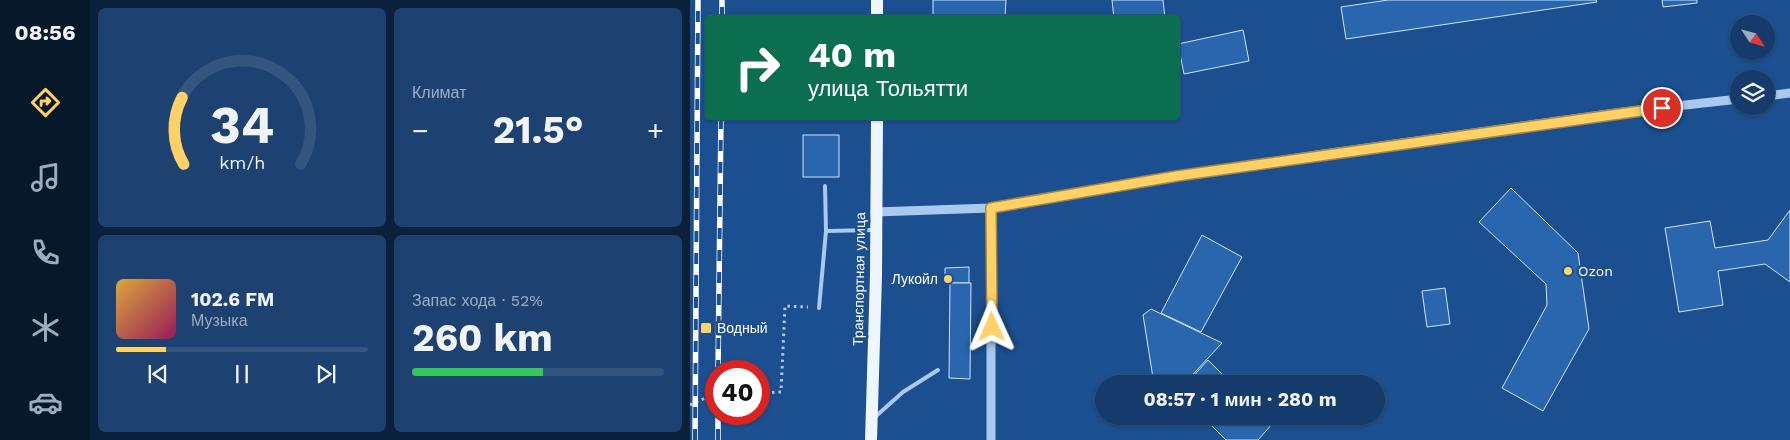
<!DOCTYPE html>
<html lang="ru">
<head>
<meta charset="utf-8">
<style>
  :root { --surface:#143b6b; --page:#1d4271; --text:#f1f3f6; --muted:#9dadc1; --line:#33557e; --accent:#ffd166 }
  body { margin:0; font-family:"Work Sans",sans-serif; background:var(--page); color:var(--text); height:100vh; display:flex; flex-direction:column; font-size:19px; white-space:nowrap }
  * { box-sizing:border-box; margin:0 }
  p { font-size:16px; color:var(--muted) }
  .icon { flex:none; width:28px; height:28px; fill:none; stroke:currentColor; stroke-width:2; stroke-linecap:round; stroke-linejoin:round }
  .map { position:relative; flex:1; overflow:hidden }
  .drawer { display:flex; flex-direction:column; gap:8px; padding:8px; background:#0b203b; width:600px }
  .drawer>* { flex:none }
  .banner { position:absolute; left:15px; top:15px; width:475px; height:105px; border-radius:5px; box-shadow:0 1px 4px #0004,0 0 0 1px var(--line); background:#0b6e4f; color:#fff; overflow:hidden }
  .needle { width:32px; rotate:126deg }
  .fabs { position:absolute; left:1040px; top:15px; display:grid; gap:10px }
  .fabs a { display:grid; place-items:center; width:45px; height:45px; border-radius:50%; background:var(--surface); box-shadow:0 1px 4px #0004,0 0 0 1px var(--line); font-size:25px }
  .speed { position:absolute; left:15px; top:360px; display:flex; gap:10px; font-size:25px; font-weight:700; text-align:center }
  .speed>* { display:grid; place-content:center; width:65px; height:65px; border-radius:50%; background:var(--surface); box-shadow:0 1px 4px #0004,0 0 0 1px var(--line); line-height:1 }
  .speed .limit { border:8px solid #d22; background:#fff; color:#111 }
  .pin { position:absolute; display:grid; place-items:center; width:42px; height:42px; color:#fff; margin:-21px; border:2px solid #fff; border-radius:50%; box-shadow:0 1px 5px #0007 }
  .me { position:absolute; width:55px; margin:-28px; rotate:359deg; stroke-linejoin:round; filter:drop-shadow(0 0 4px #0008) }
  .turn { display:flex; align-items:center; gap:18px; height:105px; padding:0 20px; font-size:22px }
  .turn .icon { width:65px; height:65px; stroke-width:2.5 }
  .turn b { display:block; font-size:35px; line-height:42px }
  .big { font-size:38px; font-weight:700; line-height:1.1 }
  .drawer .tile { flex:1; display:flex; flex-direction:column; justify-content:center; gap:8px; min-width:0; padding:0 18px; border-radius:8px; background:var(--page) }
  .drawer .dial { align-items:center; gap:0 }
  .dial svg { height:130px; overflow:visible; fill:none; stroke:var(--line); stroke-width:7; stroke-linecap:round; text-anchor:middle }
  .dial text { fill:var(--text); stroke:none }
  .song { display:flex; align-items:center; gap:15px }
  .cover { width:60px; height:60px; border-radius:8px; background:linear-gradient(135deg,hsl(40 70% 55%),hsl(330 70% 35%)) }
  .played { height:5px; border-radius:2px; background:linear-gradient(90deg,var(--accent) 20%,var(--line) 20%) }
  .keys { display:flex; justify-content:space-around; direction:ltr }
  .heat { display:flex; justify-content:space-between; align-items:center; font-size:28px; direction:ltr }
  .charge { height:8px; border-radius:4px; background:linear-gradient(90deg,#34c759 52%,var(--line) 0) }
  .drawer .tiles { flex:1; display:grid; gap:8px; grid-template-columns:repeat(2,1fr) }
  .trip { position:absolute; left:405px; top:375px; width:290px; height:50px; border-radius:25px; background:var(--surface); box-shadow:0 1px 4px #0004,0 0 0 1px var(--line); font-weight:700; line-height:50px; text-align:center }
  main { display:flex; flex:1; min-height:0 }
  .tabs { display:flex; flex-direction:column; width:90px; justify-content:space-around; align-items:center; background:#08182b; color:var(--muted) }
  .tabs .icon { width:35px; height:35px }
  .tabs .active { color:var(--accent) }
  .tabs b { font-size:22px; color:var(--text) }
  .map>svg:first-child { display:block }
</style>
</head>
<body>
<main>
<nav class="tabs">
<b>08:56</b>
<svg class="icon active" aria-label="directions" viewBox="0 0 24 24"><path d="M12 3l9 9-9 9-9-9zM9 14v-3h6M13 9l2 2-2 2"/></svg>
<svg class="icon" aria-label="music" viewBox="0 0 24 24"><path d="M9 18V5l10-2v13"/><circle cx="6" cy="18" r="3"/><circle cx="16" cy="16" r="3"/></svg>
<svg class="icon" aria-label="phone" viewBox="0 0 24 24"><path d="M5 4h4l2 5-3 2q2 4 5 5l2-3 5 2v4C11 20 4 13 5 4z"/></svg>
<svg class="icon" aria-label="climate" viewBox="0 0 24 24"><path d="M12 3v18M4 7l16 10M4 17L20 7"/></svg>
<svg class="icon" aria-label="car" viewBox="0 0 24 24"><path d="M5 17H2v-5l4-1 3-4h7l3 4 3 1v5h-3M9 17h6M6 11h13"/><circle cx="7" cy="17" r="2"/><circle cx="17" cy="17" r="2"/></svg>
</nav>
<section class="drawer">
<div class="tiles">
<div class="tile dial"><svg viewBox="0 0 100 80">
<path d="M14 69A42 42 0 1 1 86 69"/>
<path d="M14 69A42 42 0 0 1 13 28" stroke="#ffd166"/>
<text x="50" y="56" font-size="32" font-weight="700">34</text>
<text x="50" y="72" font-size="11">km/h</text>
</svg></div>
<div class="tile"><p>Климат</p>
<div class="heat"><a>−</a><b class="big">21.5°</b><a>+</a></div>
</div>
<div class="tile">
<div class="song"><i class="cover"></i><div><b>102.6 FM</b><p>Музыка</p></div></div>
<div class="played"></div>
<div class="keys"><svg class="icon" aria-label="previous" viewBox="0 0 24 24"><path d="M18 5L8 12l10 7zM5 5v14"/></svg><svg class="icon" aria-label="pause" viewBox="0 0 24 24"><path d="M8 5v14M16 5v14"/></svg><svg class="icon" aria-label="next" viewBox="0 0 24 24"><path d="M6 5l10 7-10 7zM19 5v14"/></svg></div>
</div>
<div class="tile"><p>Запас хода · 52%</p><b class="big">260 km</b><div class="charge"></div></div>
</div>
</section>
<div class="map">
<svg width="1100" height="440" viewBox="0 0 1100 440">
  <rect width="100%" height="100%" fill="#1b4f8f"/>
  <g fill="#2a66ad" stroke="#cfe3fa">
    <path d="M243 0H316L315 18H243Z"/>
    <path d="M422 0H473L475 18H424Z"/>
    <path d="M698 0H906L907 2 656 39 651 7Z"/>
    <path d="M972 0H1007V3L973 7Z"/>
    <path d="M553 30 559 61 494 74 488 44Z"/>
    <rect x="113" y="135" width="36" height="42"/>
    <path d="M821 188 888 253 899 329 853 411 812 388 857 305 856 284 789 222Z"/>
    <path d="M1100 210V282L1075 264 1028 271 1033 305 989 312 975 228 1020 221 1025 248 1078 240Z"/>
    <path d="M512 235 552 257 511 332 471 313Z"/>
    <path d="M279 267V283H255V268Z"/>
    <path d="M260 283H281L280 379 259 378Z"/>
    <path d="M755 288 760 324 737 327 732 291Z"/>
    <path d="M461 309 532 343 494 384H464L453 315Z"/>
    <path d="M518 360 542 384H496Z"/>
    <path d="M512 416H576L583 423 568 440H536Z"/>
  </g>
  <g fill="none" stroke-linecap="round" stroke-linejoin="round">
    <g stroke="#a9c9ee" stroke-width="3" stroke-dasharray="2.5 4" stroke-linecap="butt">
      <path d="M69 393 91 392 95 306 118 307"/>
      <path d="M0 405 26 393"/>
    </g>
    <g stroke="#a9c9ee" stroke-width="4">
      <path d="M136 231 184 230"/>
      <path d="M129 308 136 231 135 186"/>
      <path d="M185 417 213 392 248 370"/>
    </g>
    <g stroke="#a9c9ee" stroke-width="9">
      <path d="M1076 96 1100 93"/>
      <path d="M301 208V440"/>
      <path d="M185 212 301 208 487 176 634 154 933 112 1049 99"/>
    </g>
    <g stroke="#f0f6ff" stroke-width="12">
      <path d="M187 0V18"/>
      <path d="M181 440 186 275 187 118"/>
    </g>
    <defs>
      <g id="rail">
        <path d="M32 18V0"/>
        <path d="M28 371 31 118"/>
        <path d="M5 440 8 0"/>
        <path d="M28 440V414"/>
      </g>
    </defs>
    <use href="#rail" stroke="#fff" stroke-width="5.5"/>
    <use href="#rail" stroke="#1b4f8f" stroke-width="4" stroke-dasharray="11" stroke-linecap="butt"/>
  </g>
  <g fill="none" stroke-linecap="round" stroke-linejoin="round">
    <defs>
      <path id="route" d="M302 327 301 208 487 176 972 108"/>
    </defs>
    <use href="#route" stroke="#a68842" stroke-width="12"/>
    <use href="#route" stroke="#ffd166" stroke-width="9"/>
  </g>
  <g fill="#ffd166" stroke="#1b4f8f" stroke-width="2">
    <circle cx="878" cy="271" r="5"/>
    <circle cx="258" cy="279" r="5"/>
    <rect x="10" y="322" width="12" height="12" rx="2.5"/>
  </g>
  <g text-anchor="middle" stroke-width="5" stroke-linejoin="round" paint-order="stroke">
    <g font-size="14" fill="#fff" stroke="#1b4f8f" text-anchor="start">
      <text x="888" y="276">Ozon</text>
      <text x="248" y="284" text-anchor="end">Лукойл</text>
      <text x="27" y="333">Водный</text>
    </g>
    <g font-size="14" fill="#fff" stroke="#1b4f8f">
      <text transform="translate(169 279) rotate(-89)" y="5">Транспортная улица</text>
    </g>
  </g>
</svg>
<div class="fabs">
<a><svg class="needle" viewBox="-14 -14 28 28"><path d="M0-13l5 13h-10z" fill="#e53935"/><path d="M0 13l5-13h-10z" fill="#9dadc1"/></svg></a>
<a><svg class="icon" aria-label="layers" viewBox="0 0 24 24"><path d="M12 4l9 5-9 5-9-5zM3 14l9 5 9-5"/></svg></a>
</div>
<div class="speed"><div class="limit">40</div></div>
<div class="pin" style="left:972px;top:108px;background:#d93025"><svg class="icon" aria-label="arrive" viewBox="0 0 24 24"><path d="M6 21V4h12l-3 4 3 4H6"/></svg></div>
<svg class="me" style="left:302px;top:327px" viewBox="-20 -20 40 40"><path d="M0-17L14 15 0 8-14 15z" fill="#ffd166" stroke="#fff" stroke-width="4"/></svg>
<div class="trip">08:57 · 1 мин · 280 m</div>
<div class="banner">
<div class="turn"><svg class="icon" aria-label="right" viewBox="0 0 24 24"><path d="M7 20v-9h11M14 6l5 5-5 5"/></svg><div><b>40 m</b>улица Тольятти</div></div>
</div>
</div>
</main>
</body>
</html>
